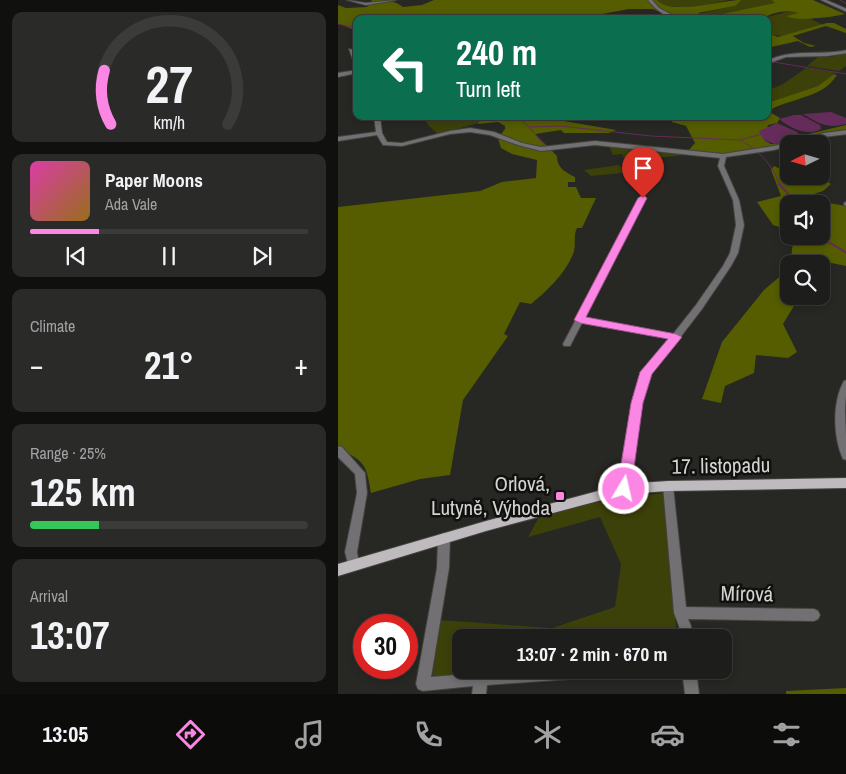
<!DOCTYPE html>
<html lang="en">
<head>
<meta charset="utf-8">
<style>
  :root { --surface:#1d1d1b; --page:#2a2a28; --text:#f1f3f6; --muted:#a0a2a3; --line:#3b3b3a; --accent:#fc86e4 }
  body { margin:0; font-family:"Archivo Narrow",sans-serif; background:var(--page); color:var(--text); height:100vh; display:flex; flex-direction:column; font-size:19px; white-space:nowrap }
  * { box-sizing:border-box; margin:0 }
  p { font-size:16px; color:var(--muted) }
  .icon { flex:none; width:28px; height:28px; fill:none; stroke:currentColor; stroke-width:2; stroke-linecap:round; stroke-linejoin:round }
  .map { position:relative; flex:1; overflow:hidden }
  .details { display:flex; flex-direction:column; gap:12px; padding:12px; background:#10100f; width:338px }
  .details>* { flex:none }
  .banner { position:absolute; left:15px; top:15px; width:418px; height:105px; border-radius:10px; box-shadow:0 2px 8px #0003,0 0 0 1px var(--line); background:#0b6e4f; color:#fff; overflow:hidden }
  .needle { width:32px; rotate:265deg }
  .controls { position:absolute; left:442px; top:135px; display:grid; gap:10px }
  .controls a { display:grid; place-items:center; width:50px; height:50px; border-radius:10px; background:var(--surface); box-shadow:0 2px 8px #0003,0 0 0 1px var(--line); font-size:25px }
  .speed { position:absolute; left:15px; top:614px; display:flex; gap:10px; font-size:25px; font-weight:700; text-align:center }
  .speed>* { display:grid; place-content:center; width:65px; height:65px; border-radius:50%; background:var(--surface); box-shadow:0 2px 8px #0003,0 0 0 1px var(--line); line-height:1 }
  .speed .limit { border:8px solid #d22; background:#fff; color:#111 }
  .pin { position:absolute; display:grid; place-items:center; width:42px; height:42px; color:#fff; margin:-51px -21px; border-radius:50% 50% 50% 0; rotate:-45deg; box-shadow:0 0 5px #0007 }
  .pin .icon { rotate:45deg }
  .me { position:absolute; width:55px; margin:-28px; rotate:9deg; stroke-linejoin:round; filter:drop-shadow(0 0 4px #0008) }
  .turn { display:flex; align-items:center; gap:18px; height:105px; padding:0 20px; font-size:22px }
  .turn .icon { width:65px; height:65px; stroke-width:2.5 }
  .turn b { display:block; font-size:35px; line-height:42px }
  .big { font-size:38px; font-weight:700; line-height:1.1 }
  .details .card { flex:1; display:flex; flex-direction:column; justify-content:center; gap:8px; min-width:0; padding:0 18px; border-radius:10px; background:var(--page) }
  .details .dial { align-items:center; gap:0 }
  .dial svg { height:130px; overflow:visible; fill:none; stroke:var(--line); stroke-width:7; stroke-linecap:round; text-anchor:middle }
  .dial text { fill:var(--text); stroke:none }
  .song { display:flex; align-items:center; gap:15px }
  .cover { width:60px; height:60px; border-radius:8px; background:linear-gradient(135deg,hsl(320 70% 55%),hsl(40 70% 35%)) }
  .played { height:5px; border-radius:2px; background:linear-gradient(90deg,var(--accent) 25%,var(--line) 25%) }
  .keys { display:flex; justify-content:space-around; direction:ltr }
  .heat { display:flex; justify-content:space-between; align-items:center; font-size:28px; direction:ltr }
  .charge { height:8px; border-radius:4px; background:linear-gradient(90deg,#34c759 25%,var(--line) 0) }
  .trip { position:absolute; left:114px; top:629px; width:280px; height:50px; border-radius:10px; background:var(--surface); box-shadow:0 2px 8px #0003,0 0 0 1px var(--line); font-weight:700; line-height:50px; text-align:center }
  .tabs { display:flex; height:80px; justify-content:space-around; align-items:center; background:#0c0c0b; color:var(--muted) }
  .tabs .icon { width:35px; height:35px }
  .tabs .current { color:var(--accent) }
  .tabs b { font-size:22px; color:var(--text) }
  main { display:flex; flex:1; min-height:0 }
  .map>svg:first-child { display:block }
</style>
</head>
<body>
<main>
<section class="details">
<div class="card dial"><svg viewBox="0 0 100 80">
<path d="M14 69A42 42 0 1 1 86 69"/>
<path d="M14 69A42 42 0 0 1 10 36" stroke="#fc86e4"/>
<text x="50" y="56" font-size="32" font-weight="700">27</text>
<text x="50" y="72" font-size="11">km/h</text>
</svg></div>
<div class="card">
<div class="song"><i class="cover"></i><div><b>Paper Moons</b><p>Ada Vale</p></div></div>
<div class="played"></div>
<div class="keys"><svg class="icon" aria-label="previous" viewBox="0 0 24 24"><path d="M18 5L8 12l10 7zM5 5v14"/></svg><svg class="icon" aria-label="pause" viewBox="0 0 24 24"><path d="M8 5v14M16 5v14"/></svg><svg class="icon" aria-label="next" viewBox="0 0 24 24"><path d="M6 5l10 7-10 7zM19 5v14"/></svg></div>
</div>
<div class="card"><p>Climate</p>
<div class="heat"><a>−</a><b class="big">21°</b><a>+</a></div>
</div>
<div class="card"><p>Range · 25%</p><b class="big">125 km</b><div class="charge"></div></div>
<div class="card"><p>Arrival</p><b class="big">13:07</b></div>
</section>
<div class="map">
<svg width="509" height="694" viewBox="0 0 509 694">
  <rect width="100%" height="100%" fill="#272724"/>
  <g fill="#3c410a">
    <path d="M319 0H391C375 4 330 14 319 0Z"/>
    <path d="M403 0H434L447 7 423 11 416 10 429 5 369 17 360 14 397 6V4Z"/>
    <path d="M455 10 485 25 444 36 434 35 429 28V19L426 18Z"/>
    <path d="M508 53V66L501 71 469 66 480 57H493Z"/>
    <path d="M468 68 499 73 480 86 429 103V91L445 84Z"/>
    <path d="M85 116H138L141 123 100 134 91 126Z"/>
    <path d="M271 146 347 154 348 155 287 161 284 154 275 155Z"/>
    <path d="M281 165 285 169 284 173 253 176 246 170Z"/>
    <path d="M325 493 339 637 122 638V670H194L94 679 101 620 214 628 277 607 283 564 262 517 190 537 201 517 258 502Z"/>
  </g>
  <g fill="#555d00">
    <path d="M34 0C45 0 57 0 65 7L84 5 96 0H319C332 16 384 0 403 0L397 6 360 13 369 17 437 3 434 0H475L507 14C496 17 457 22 449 16L460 13C451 9 433 12 425 19H337L315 9H291L238 19H19V30C11 29 7 25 0 24V5L8 8 29 7Z"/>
    <path d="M489 23H496L508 29V33L488 26 455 36 466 43 478 46 472 47 460 41 429 48V51V28L434 35 440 37Z"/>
    <path d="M495 75H499C496 79 492 84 488 87 473 98 447 101 430 111L442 118 439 123 430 125 426 140 433 144 443 143 462 136 508 125V130L483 134 430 147 381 155 350 151 357 143 348 126 334 122 332 116 350 118 429 116V103L480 86Z"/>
    <path d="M138 116H215L214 119 278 130 271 133H226L223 130 197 134 219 156C219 168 227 172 237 177V182H230V187H238L243 198H258L244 228H239C235 236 238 243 236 251 230 271 209 291 193 304L182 302 166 334 170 336 125 400 112 475 82 479 33 493C28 463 27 462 0 448V207L142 191 164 182 198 178 199 160 174 154 163 148 160 138 167 129V126L160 122 140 124 141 121Z"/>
    <path d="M436 166 451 173V176H481L493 184 485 191 470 196 473 200 508 206V266L484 261 482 264H451V296H462L445 324 459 352 450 358 418 355 416 373 387 386 383 403 364 399 384 342 426 290 446 273 453 257 456 236H484V204H451V230L435 225 419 202 443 196 433 170Z"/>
    <path d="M508 688V694H448V691Z"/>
  </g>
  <g fill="#652b5a">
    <path d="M493 112 508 118V124C489 129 482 124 465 114Z"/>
    <path d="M456 115H463L482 125 483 129C470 137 452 128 441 119Z"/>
    <path d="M439 123 459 132 462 136 437 144 426 140 421 131Z"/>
  </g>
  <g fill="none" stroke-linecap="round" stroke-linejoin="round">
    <g stroke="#652b5a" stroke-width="1">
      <path d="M502 0 509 4"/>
      <path d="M0 24 19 28"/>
      <path d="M429 61 509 74"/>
      <path d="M178 116 191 127 222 126 313 136 402 140 424 134"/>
      <path d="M191 127 207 146V151"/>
      <path d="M403 140C424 155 432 161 442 185"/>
    </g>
    <g stroke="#652b5a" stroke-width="2">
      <path d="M441 184 452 196 451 204"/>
      <path d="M451 205V213"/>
      <path d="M480 236 509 253"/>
    </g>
    <defs>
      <g id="minor">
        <path d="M9 0 28 3 58 0 28 5Z"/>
        <path d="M310 0H314L321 8 342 19C329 19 318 10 310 0Z"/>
        <path d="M483 0H488L509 9V12Z"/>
        <path d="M11 49 15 50 19 59V67L17 66Z"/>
        <path d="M509 50V53L489 56 448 57 429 64V61C454 48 482 56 509 50Z"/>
        <path d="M19 70V73L0 77V73Z"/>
        <path d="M36 116H42L44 133 49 142 64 143 112 131 132 128 156 132 184 143 203 147 257 141 385 154 436 146 486 133 509 130V134L486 137 459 144H451V146L436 150 388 157 386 166 401 200 406 225 400 253 393 266 364 309 341 339H339L312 373 304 403 291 489 290 492 286 493 282 492 281 489 294 403 303 372 331 338 244 323 232 346H226L225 344 302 198 305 196 308 198 247 318 335 334 358 305 385 266 392 253 398 225 395 200 380 166 382 158 257 145 203 151 180 145 152 135 132 132 112 134 64 146 45 145 39 135 0 141V137L38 132Z"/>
        <path d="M508 202 509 206 506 205V203Z"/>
        <path d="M509 380 507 410 509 460 505 459C495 437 494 402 506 381Z"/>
        <path d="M0 446 4 447 27 473 29 493 19 552 21 564 19 568 15 569 11 568 7 552 19 493 17 474 0 457Z"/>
        <path d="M330 482 334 483 335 486 348 607 476 609 480 611 482 615 480 619 476 621 350 619 353 626 354 638H342L341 626 336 613 325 486 326 483Z"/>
        <path d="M106 533 110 535 112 538 111 568 93 677 179 670H282L280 675 275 676 149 685 148 694H134L135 686 85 691 80 689 78 684 99 568 100 538 102 535Z"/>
        <path d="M344 670H358L361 694H347Z"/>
      </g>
      <path id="major" d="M509 478V488L330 491 286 494 148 531 0 576V564L148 521 286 484 330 481Z"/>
    </defs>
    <use href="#minor" stroke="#434340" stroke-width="2"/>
    <use href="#major" stroke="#434340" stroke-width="2"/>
    <use href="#minor" fill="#727072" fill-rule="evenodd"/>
    <use href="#major" fill="#bebabd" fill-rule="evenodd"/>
  </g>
  <path fill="#fc86e4" stroke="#a45794" d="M305 195 309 198 248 317 338 334 344 337 314 374 305 403 293 489 291 493 286 495 281 493 279 489 293 403 302 372 330 339 242 323 236 320 300 198Z"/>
  <rect fill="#fc86e4" stroke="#10100f" stroke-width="2" x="217" y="491" width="10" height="10" rx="2.5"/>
  <g text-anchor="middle" stroke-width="5" stroke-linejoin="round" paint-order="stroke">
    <g font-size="21" fill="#d3d3d1" stroke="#10100f">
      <text transform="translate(383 466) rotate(-1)" y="7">17. listopadu</text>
      <text transform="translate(409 594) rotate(1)" y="7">Mírová</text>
    </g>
    <g font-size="21" fill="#d3d3d1" stroke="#10100f" text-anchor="end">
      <text x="212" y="491">Orlová,<tspan x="212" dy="24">Lutyně, Výhoda</tspan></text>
    </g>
  </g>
</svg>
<div class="controls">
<a><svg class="needle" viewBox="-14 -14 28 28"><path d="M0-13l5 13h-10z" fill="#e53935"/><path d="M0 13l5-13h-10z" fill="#a0a2a3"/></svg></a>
<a><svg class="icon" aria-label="sound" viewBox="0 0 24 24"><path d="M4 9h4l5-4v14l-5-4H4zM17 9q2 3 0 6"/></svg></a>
<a><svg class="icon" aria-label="search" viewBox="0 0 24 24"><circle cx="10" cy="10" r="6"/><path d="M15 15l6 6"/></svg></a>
</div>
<div class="speed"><div class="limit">30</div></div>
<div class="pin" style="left:305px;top:198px;background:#d93025"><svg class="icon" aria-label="arrive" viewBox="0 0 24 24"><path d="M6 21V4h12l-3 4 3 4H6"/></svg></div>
<svg class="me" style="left:286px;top:489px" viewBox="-20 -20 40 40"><circle r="17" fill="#fc86e4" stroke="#fff" stroke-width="3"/><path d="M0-11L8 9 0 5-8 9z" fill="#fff"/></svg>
<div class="trip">13:07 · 2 min · 670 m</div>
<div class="banner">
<div class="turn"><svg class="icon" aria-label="left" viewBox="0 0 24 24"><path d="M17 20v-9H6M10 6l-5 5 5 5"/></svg><div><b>240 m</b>Turn left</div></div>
</div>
</div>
</main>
<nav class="tabs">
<b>13:05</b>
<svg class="icon current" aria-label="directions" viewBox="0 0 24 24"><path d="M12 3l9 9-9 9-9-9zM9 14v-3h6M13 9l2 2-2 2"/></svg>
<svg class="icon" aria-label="music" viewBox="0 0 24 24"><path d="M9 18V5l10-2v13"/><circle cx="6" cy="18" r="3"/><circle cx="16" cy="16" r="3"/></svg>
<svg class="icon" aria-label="phone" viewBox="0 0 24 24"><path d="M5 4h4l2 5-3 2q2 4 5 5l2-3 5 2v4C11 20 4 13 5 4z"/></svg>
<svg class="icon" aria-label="climate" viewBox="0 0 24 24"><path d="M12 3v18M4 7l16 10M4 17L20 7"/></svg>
<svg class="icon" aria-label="car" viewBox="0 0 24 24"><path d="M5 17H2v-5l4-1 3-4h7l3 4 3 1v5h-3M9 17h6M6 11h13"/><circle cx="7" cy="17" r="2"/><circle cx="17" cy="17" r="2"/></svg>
<svg class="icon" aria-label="filters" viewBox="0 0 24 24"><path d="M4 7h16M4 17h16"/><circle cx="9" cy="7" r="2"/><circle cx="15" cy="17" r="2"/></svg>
</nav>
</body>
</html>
